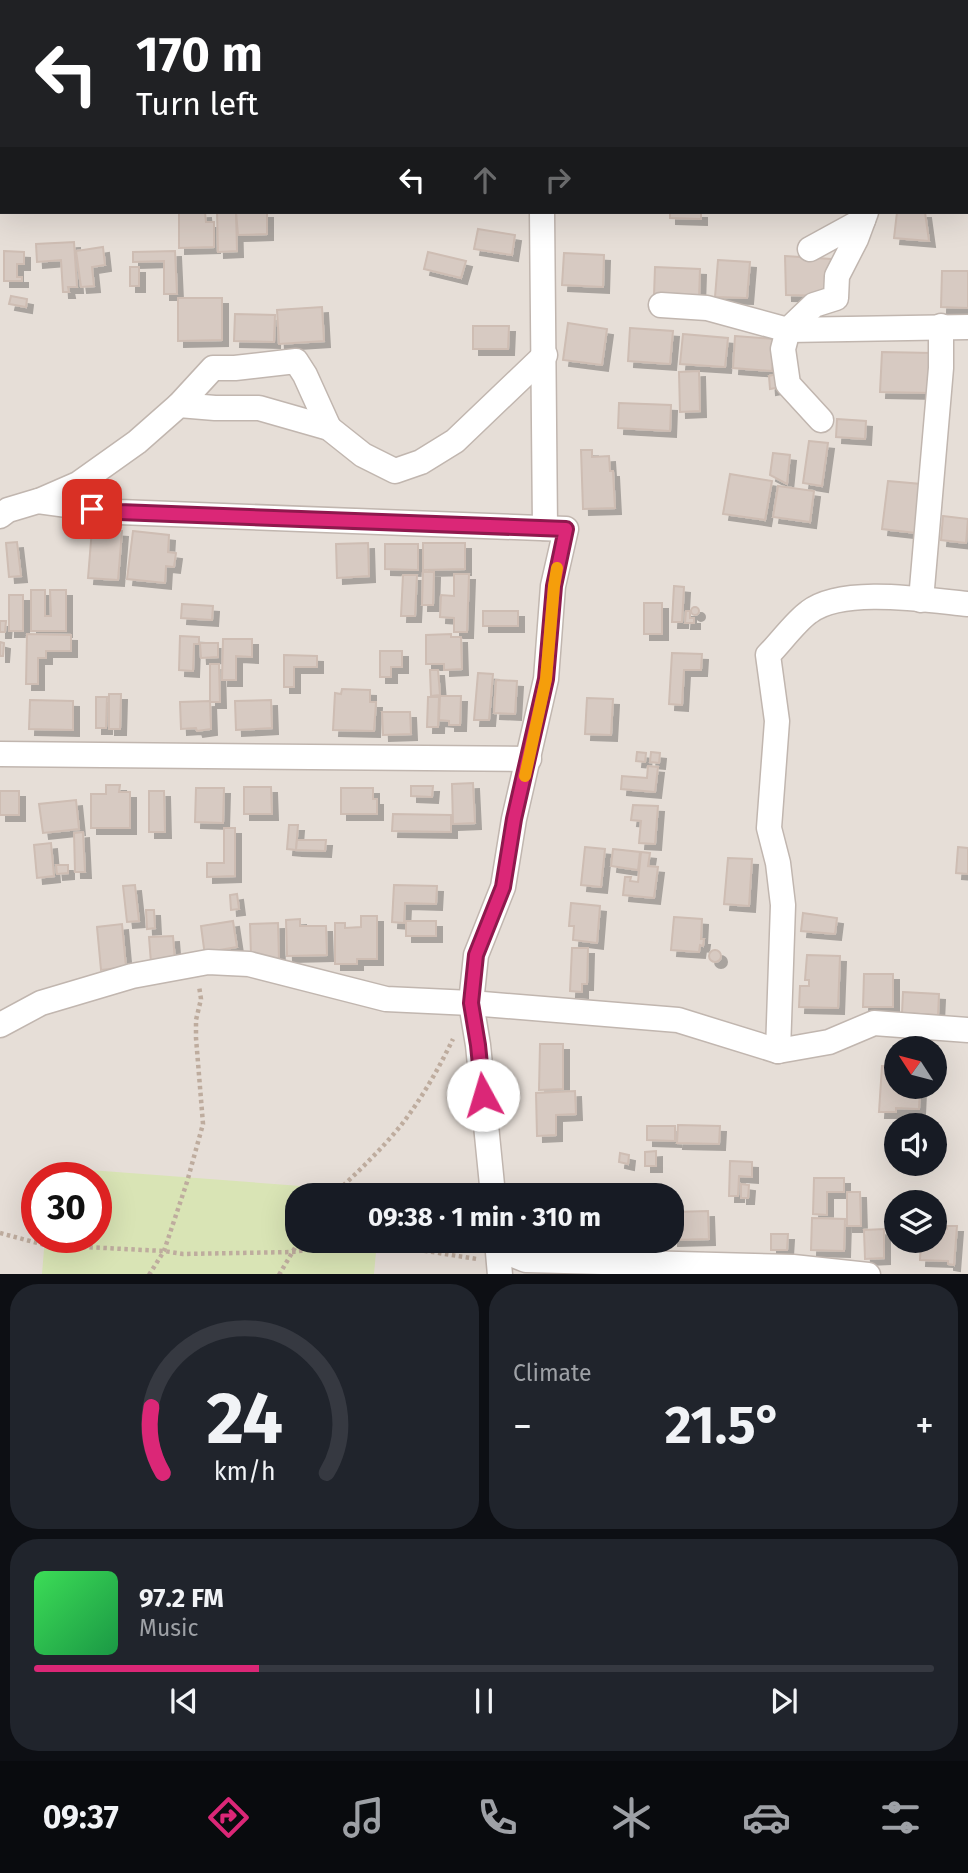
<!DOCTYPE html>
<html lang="en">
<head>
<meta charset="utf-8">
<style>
  :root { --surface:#171b24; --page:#20242c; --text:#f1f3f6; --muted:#9ea1a6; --line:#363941; --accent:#db2777 }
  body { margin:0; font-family:"Fira Sans",sans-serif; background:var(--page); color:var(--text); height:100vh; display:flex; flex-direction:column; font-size:26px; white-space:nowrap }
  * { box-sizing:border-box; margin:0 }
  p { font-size:23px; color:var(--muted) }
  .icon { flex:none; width:38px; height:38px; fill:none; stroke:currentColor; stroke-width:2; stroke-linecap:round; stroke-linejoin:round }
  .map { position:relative; height:1274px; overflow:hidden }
  .panel { display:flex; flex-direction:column; gap:10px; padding:10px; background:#0d0f14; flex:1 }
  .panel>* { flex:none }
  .banner { position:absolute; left:0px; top:0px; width:970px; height:214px; box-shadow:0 7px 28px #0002; background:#202124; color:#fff; overflow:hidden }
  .needle { width:46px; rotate:306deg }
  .controls { position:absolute; left:884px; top:1036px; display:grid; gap:14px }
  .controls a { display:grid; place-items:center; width:63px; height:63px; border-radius:50%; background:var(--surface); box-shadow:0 7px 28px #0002; font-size:35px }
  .speed { position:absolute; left:21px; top:1162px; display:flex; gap:14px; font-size:35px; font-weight:700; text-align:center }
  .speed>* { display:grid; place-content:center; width:91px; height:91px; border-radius:50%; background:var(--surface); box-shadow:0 7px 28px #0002; line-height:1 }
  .speed .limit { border:10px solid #d22; background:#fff; color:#111 }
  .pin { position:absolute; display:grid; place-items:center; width:60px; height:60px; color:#fff; margin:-30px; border-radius:14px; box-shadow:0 4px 10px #0006 }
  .me { position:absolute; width:77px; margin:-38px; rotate:354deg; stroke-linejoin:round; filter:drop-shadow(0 0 5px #0008) }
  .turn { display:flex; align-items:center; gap:24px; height:147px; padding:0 21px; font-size:32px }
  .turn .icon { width:91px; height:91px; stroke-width:2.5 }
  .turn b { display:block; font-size:49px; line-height:60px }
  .lanes { display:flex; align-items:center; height:66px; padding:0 21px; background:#0003; justify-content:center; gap:35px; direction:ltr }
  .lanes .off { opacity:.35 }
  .big { font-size:52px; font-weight:700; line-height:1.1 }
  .panel .tile { flex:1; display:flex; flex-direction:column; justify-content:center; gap:10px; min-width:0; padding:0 24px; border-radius:28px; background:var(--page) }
  .panel .dial { align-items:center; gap:0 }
  .dial svg { height:182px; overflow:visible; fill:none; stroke:var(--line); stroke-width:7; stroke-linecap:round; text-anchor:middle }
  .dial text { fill:var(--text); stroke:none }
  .song { display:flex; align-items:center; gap:21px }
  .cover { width:84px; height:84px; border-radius:10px; background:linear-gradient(135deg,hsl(130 70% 55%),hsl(140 70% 35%)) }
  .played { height:7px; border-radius:4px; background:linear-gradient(90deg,var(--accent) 25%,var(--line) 25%) }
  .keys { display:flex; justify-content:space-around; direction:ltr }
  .heat { display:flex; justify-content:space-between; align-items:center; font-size:38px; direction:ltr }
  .panel .tiles { flex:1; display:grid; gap:10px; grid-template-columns:1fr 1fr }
  .tile:last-child { grid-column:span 2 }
  .trip { position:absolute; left:285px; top:1183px; width:399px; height:70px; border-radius:28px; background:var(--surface); box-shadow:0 7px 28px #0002; font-weight:700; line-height:70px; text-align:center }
  .tab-bar { display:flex; height:112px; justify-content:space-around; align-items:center; background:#090b0e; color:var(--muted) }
  .tab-bar .icon { width:49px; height:49px }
  .tab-bar .active { color:var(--accent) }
  .tab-bar b { font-size:32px; color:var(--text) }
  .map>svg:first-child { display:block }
</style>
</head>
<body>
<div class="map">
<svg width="968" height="1275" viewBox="0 0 968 1275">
  <defs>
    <filter id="shadow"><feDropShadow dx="6" dy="6" stdDeviation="0" flood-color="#0004"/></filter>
  </defs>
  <rect width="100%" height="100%" fill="#f3eee9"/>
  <path fill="#e6ded7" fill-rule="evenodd" d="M0 0H968V1274L0 1275ZM2 2H968V212H2ZM896 1048H934V1087H896ZM896 1125H934V1164H896ZM37 1178H96V1237H37ZM298 1195H672V1241H298ZM896 1202H934V1241H896Z"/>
  <path fill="#d9e4b5" d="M50 1167 381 1192 380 1195H298V1241H377L374 1274H42L45 1237H96V1178H50Z"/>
  <g fill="#d7cac2" stroke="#cebdb3" stroke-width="2" filter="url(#shadow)">
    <rect x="19" y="0" width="43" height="2"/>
    <rect x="168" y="0" width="50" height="2"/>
    <rect x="312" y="0" width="35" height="2"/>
    <rect x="376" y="0" width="29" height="2"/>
    <path d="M205 212 206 222H214V247L179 248V213Z"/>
    <path d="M217 212H236L237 251 218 252Z"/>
    <path d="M236 212H267V234L238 235Z"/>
    <path d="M670 212H701V219L670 218Z"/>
    <path d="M897 212H925L929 241 894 238Z"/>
    <path d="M478 229 515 235 512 255 474 249Z"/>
    <path d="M74 242 77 287H68L69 292H63L61 260 37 262 36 244Z"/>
    <path d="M103 247 105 265 92 267 94 286 81 287 76 251Z"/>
    <path d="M4 251 24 252V264H17V277H22V281H4Z"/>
    <path d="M175 251 177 294H164V261L133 262V252Z"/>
    <path d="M428 252 466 261 461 278 424 269Z"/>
    <path d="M564 253 604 255 603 287 562 285Z"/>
    <path d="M785 256 831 259 830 296 786 295Z"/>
    <path d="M718 260 750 262 747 298 715 297Z"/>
    <rect x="130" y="267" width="9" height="19"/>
    <path d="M655 267 700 269 699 298 654 296Z"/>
    <path d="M942 271H968V308L941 307Z"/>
    <path d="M11 296 27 299 26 307 9 304Z"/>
    <path d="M178 298H222V340L178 341Z"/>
    <path d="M322 307 324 341 279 344 277 310Z"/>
    <path d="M235 314 275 315 274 342 234 341Z"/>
    <path d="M568 323 607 329 602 365 563 360Z"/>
    <path d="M473 326H509L508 349H473Z"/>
    <path d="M630 328 673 331 670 364 628 361Z"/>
    <path d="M683 334 728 338 725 367 680 364Z"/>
    <path d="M735 336 775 339 772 371 733 368Z"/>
    <path d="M882 352 932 353 930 393 880 392Z"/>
    <path d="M699 371 700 411 680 412 679 372Z"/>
    <path d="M781 373V387L770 389 769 376Z"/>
    <path d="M619 403 671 405 670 431 618 428Z"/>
    <path d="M837 419 866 421 865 439 836 437Z"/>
    <path d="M809 441 828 443 822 486 803 483Z"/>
    <path d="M581 450H592V457L609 456 610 471H613L615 508 583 509Z"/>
    <path d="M773 453 790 455 787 484 770 475Z"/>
    <path d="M730 474 772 481 765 520 723 514Z"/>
    <path d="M888 481 921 484 916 533 882 529Z"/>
    <path d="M778 486 814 491 810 522 773 517Z"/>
    <path d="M943 516 968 519 966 543 941 540Z"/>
    <path d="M92 529 122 531 118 580 88 578Z"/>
    <path d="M133 531 169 535 168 552 176 553 174 567 166 566 165 583 127 579Z"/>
    <path d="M17 542 21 576 9 577 6 543Z"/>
    <path d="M368 543 369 576 337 578 336 544Z"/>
    <path d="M423 543H465V569L423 570Z"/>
    <path d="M385 544H418V570L385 569Z"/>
    <path d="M423 572H434L433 605H422Z"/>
    <path d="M454 574H469L467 632H454V618L440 617 441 595 454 596Z"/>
    <path d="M403 575H417L415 616H401Z"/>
    <path d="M674 586 684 587 682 622H672Z"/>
    <path d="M31 590H45V616H51L50 590H66V631H31Z"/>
    <rect x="9" y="595" width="14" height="36"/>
    <rect x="644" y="603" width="18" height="31"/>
    <path d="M182 604 213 606 212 620 181 618Z"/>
    <circle cx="695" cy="611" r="4"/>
    <rect x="483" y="611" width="35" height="15"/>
    <path d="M686 611H690V618H694V623H685Z"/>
    <path d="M0 621H6L5 632H0Z"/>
    <path d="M27 634 71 635V651H46V658H38V684H26Z"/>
    <path d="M451 634V637H461L462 669 444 670V664H426V635Z"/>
    <path d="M180 636 199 637V644H194L193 671 179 670Z"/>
    <path d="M223 639H252V657L236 656V680H222Z"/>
    <path d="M0 642 4 643 3 656H0Z"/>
    <path d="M200 643H218V657L201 658Z"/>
    <path d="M380 651H402V667H391V677H380Z"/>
    <path d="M672 653 702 654 701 670H684L682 705 669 704Z"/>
    <path d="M284 655 317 656V667H294V687H284Z"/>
    <path d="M210 664H219L220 702H210Z"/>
    <path d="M430 670H438L440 695 431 696Z"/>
    <path d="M478 673 493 674 489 720H474Z"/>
    <path d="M496 680 517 681 515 714 494 713Z"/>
    <path d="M342 689 370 690V702H376L374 731 333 730 335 693 341 694Z"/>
    <path d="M109 694H121L120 729H109Z"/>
    <path d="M440 696H461L460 725H449V721L439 720Z"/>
    <path d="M96 697H107L106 728H96Z"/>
    <path d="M428 697H439L438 727H427Z"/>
    <path d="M587 698 613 699 611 735 585 734Z"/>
    <path d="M30 700 73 701V730L29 729Z"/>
    <path d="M271 700 272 728 236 730 235 701Z"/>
    <path d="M210 701 211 729 197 731 196 728 181 729 180 702Z"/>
    <path d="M382 712H410L411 734 383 735Z"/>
    <path d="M637 752 646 753 645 762 636 761Z"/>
    <path d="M651 752 660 753 659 763 650 762Z"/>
    <path d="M648 766 658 767 655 792 621 789 622 776 647 778Z"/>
    <path d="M473 783 475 823 453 824 452 784Z"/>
    <path d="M106 785H120L119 792H130V828H91V794H106Z"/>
    <path d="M411 786H433L432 797 411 796Z"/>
    <path d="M244 787H271L272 814H244Z"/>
    <path d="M196 788H224L223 823 195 822Z"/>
    <path d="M341 788H373V799H377V814H341Z"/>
    <rect x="0" y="791" width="19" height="24"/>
    <path d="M149 791H164L165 832H149Z"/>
    <path d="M76 800 79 829 43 833 39 804Z"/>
    <path d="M633 805 658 806 655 844 639 843 641 821 631 820Z"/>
    <path d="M393 814 451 815V832L392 831Z"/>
    <path d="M289 825H298L296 850 287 849Z"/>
    <path d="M224 828H235V876L207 877V863H224Z"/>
    <path d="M83 832 85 872H75L74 833Z"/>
    <path d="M297 840H326L325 851 296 850Z"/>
    <path d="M51 843 54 876 37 878 34 845Z"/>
    <path d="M585 847 605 849 601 887 581 885Z"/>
    <path d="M958 847 968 848V874L956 873Z"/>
    <path d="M613 849 640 852 638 870 611 866Z"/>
    <path d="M641 852 650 853 648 866 658 867 654 898 623 895 625 877H631L630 881 638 882Z"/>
    <path d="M728 858 752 859 749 906 724 904Z"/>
    <path d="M56 865H68V873L57 874Z"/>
    <path d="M135 885 139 921 127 922 123 886Z"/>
    <path d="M394 885 437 886 436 904 405 903 404 923 392 922Z"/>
    <path d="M237 894 239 909 231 910 230 895Z"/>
    <path d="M571 903 600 906 597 943 573 940 574 926H569Z"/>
    <path d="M146 910H154L155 928 147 929Z"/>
    <path d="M803 913 837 918 835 934 801 931Z"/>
    <path d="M361 916H377V959H357V964H335V923H345V928L361 927Z"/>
    <path d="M674 917 702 919 701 939H704L703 946 700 945 699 952 671 950Z"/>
    <path d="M300 919V926H326L327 955 287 956 286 920Z"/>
    <path d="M233 921 237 947 214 951 205 956 201 926Z"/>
    <rect x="406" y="921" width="30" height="15"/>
    <path d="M278 923 279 962 251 955 250 924Z"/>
    <path d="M122 924 126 967 101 970 97 927Z"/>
    <path d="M173 936 175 961 151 963 149 937Z"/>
    <path d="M572 948H588L587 984H582V992L570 991Z"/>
    <circle cx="715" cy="956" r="6"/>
    <path d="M807 955 840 956 838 1008 799 1007 800 986H809V980H805Z"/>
    <path d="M864 974H893V1007H863Z"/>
    <path d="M903 992 939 994 938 1015 902 1013Z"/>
    <path d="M540 1044H563V1089L539 1090Z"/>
    <path d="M882 1066H896V1087H920L919 1109 896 1108V1112H879Z"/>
    <path d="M575 1091 576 1114 556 1115V1135L537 1136 536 1093Z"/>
    <path d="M678 1125 720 1126 719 1144 677 1143Z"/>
    <path d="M647 1126H675V1141L647 1140Z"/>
    <path d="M656 1151V1166H645V1152Z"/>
    <path d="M620 1153 629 1155 628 1164 619 1162Z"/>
    <path d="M730 1161 752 1162V1177L739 1176 738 1196H729Z"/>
    <path d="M814 1178H844V1192H827V1215L813 1214Z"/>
    <path d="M741 1184 749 1185 748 1198H741Z"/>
    <path d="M847 1192H860L861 1226H847Z"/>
    <rect x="546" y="1193" width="26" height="2"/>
    <path d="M708 1211 709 1239 672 1240V1212Z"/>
    <path d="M812 1218 845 1219 844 1251 811 1250Z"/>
    <path d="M934 1224 935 1229H947V1226H957L954 1265 948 1264V1261L920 1260 921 1241H934Z"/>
    <path d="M884 1229V1258L865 1259 864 1230Z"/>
    <path d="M771 1234H788L787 1250H771Z"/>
  </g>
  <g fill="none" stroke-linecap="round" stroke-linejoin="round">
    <defs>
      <g id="minor">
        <path d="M539 0V2"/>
        <path d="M919 2 921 0"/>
        <path d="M0 132 2 133"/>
        <path d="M542 212 545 528"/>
        <path d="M810 249 863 220"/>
        <path d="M661 305 707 308 788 330 968 327"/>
        <path d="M179 405 213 368H235L296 361 305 375 329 428"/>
        <path d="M821 420 788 384 783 349 788 330 814 305 836 298 837 276 856 239 866 212"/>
        <path d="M39 501 78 484 137 442 179 405 215 408H259L329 428 363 455 395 471 421 462 455 441 545 355"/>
        <path d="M0 516 8 510 38 501 119 512 566 529 553 586 546 679 514 819 503 887 476 955 471 1003 478 1045 493 1195"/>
        <path d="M921 600 941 368V326"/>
        <path d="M0 754 529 759"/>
        <path d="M0 1025 41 1003 132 976 208 962 249 964 386 999 471 1003 678 1020 778 1051 829 1042 874 1023 968 1030"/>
        <path d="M778 1051 783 905 778 863 769 828 777 721 768 655C780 643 796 621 809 612 842 586 927 600 968 604"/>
        <path d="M497 1241 500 1275"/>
        <path d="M498 1249 526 1260 793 1267 868 1275"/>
      </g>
    </defs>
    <use href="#minor" stroke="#c1b6af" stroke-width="27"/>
    <g stroke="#beac9e" stroke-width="4.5" stroke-dasharray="3.5 3.5" stroke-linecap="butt">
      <path d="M333 1195C357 1173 382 1149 402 1124 422 1098 439 1068 453 1039"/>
      <path d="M0 1233 45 1245 164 1251 183 1254 293 1252 330 1246H394L477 1259"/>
      <path d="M149 1275 164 1251 187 1182 203 1124 196 1038V1020L201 999 199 986"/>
      <path d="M279 1275 299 1241"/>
    </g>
    <use href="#minor" stroke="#fff" stroke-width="24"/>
  </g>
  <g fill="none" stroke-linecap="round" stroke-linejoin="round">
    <defs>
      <path id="route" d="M92 509 119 512 566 529 554 586 546 679 514 819 503 887 476 955 471 1003 478 1045 483 1095"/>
    </defs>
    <use href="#route" stroke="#8e194d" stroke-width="18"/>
    <use href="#route" stroke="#db2777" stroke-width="12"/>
    <path stroke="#f59e0b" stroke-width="12" d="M525 776 546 679 554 586 557 568"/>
  </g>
</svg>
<div class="controls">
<a><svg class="needle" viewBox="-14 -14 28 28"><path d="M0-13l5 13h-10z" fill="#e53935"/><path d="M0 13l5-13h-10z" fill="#9ea1a6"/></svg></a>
<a><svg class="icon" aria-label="sound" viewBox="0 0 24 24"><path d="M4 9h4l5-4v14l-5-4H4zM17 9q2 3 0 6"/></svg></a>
<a><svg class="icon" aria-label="layers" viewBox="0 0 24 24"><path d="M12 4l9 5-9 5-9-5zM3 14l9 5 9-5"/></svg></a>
</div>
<div class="speed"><div class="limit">30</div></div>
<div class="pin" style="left:92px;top:509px;background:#d93025"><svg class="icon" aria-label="arrive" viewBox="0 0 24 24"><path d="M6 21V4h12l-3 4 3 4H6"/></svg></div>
<svg class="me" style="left:483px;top:1095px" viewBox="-20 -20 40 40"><circle r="19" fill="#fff"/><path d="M0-13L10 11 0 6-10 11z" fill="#db2777"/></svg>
<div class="trip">09:38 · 1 min · 310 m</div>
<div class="banner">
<div class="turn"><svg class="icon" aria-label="left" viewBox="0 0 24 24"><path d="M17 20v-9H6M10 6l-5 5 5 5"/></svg><div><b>170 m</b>Turn left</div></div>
<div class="lanes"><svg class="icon" aria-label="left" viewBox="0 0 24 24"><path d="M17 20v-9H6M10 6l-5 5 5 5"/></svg><svg class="icon off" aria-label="ahead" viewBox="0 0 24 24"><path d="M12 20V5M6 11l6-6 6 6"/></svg><svg class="icon off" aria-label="right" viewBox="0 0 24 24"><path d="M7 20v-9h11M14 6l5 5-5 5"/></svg></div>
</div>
</div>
<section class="panel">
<div class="tiles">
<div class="tile dial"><svg viewBox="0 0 100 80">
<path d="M14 69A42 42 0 1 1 86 69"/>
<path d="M14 69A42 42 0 0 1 9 40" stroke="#db2777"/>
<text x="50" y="56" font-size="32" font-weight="700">24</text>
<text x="50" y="72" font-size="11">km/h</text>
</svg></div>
<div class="tile"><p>Climate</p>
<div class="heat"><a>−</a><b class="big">21.5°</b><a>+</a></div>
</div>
<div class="tile">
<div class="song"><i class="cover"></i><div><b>97.2 FM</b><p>Music</p></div></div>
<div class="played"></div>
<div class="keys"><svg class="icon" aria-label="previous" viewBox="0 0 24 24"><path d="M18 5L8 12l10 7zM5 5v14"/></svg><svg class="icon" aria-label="pause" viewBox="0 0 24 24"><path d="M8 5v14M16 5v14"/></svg><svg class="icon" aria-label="next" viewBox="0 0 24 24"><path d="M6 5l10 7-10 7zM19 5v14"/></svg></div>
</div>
</div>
</section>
<nav class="tab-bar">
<b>09:37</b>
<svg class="icon active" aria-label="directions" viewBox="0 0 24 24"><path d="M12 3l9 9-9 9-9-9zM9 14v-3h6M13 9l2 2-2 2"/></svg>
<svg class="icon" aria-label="music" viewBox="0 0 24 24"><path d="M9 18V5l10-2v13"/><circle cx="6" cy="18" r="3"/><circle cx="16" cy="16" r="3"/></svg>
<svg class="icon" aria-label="phone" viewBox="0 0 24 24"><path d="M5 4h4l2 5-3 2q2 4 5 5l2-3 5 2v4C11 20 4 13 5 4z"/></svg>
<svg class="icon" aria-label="climate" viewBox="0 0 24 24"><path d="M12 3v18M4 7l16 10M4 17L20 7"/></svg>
<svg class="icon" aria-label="car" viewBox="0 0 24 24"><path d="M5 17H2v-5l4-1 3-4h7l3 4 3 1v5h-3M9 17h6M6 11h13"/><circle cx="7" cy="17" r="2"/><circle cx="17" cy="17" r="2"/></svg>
<svg class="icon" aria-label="filters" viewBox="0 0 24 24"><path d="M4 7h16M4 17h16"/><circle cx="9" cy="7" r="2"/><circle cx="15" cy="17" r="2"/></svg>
</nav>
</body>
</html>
